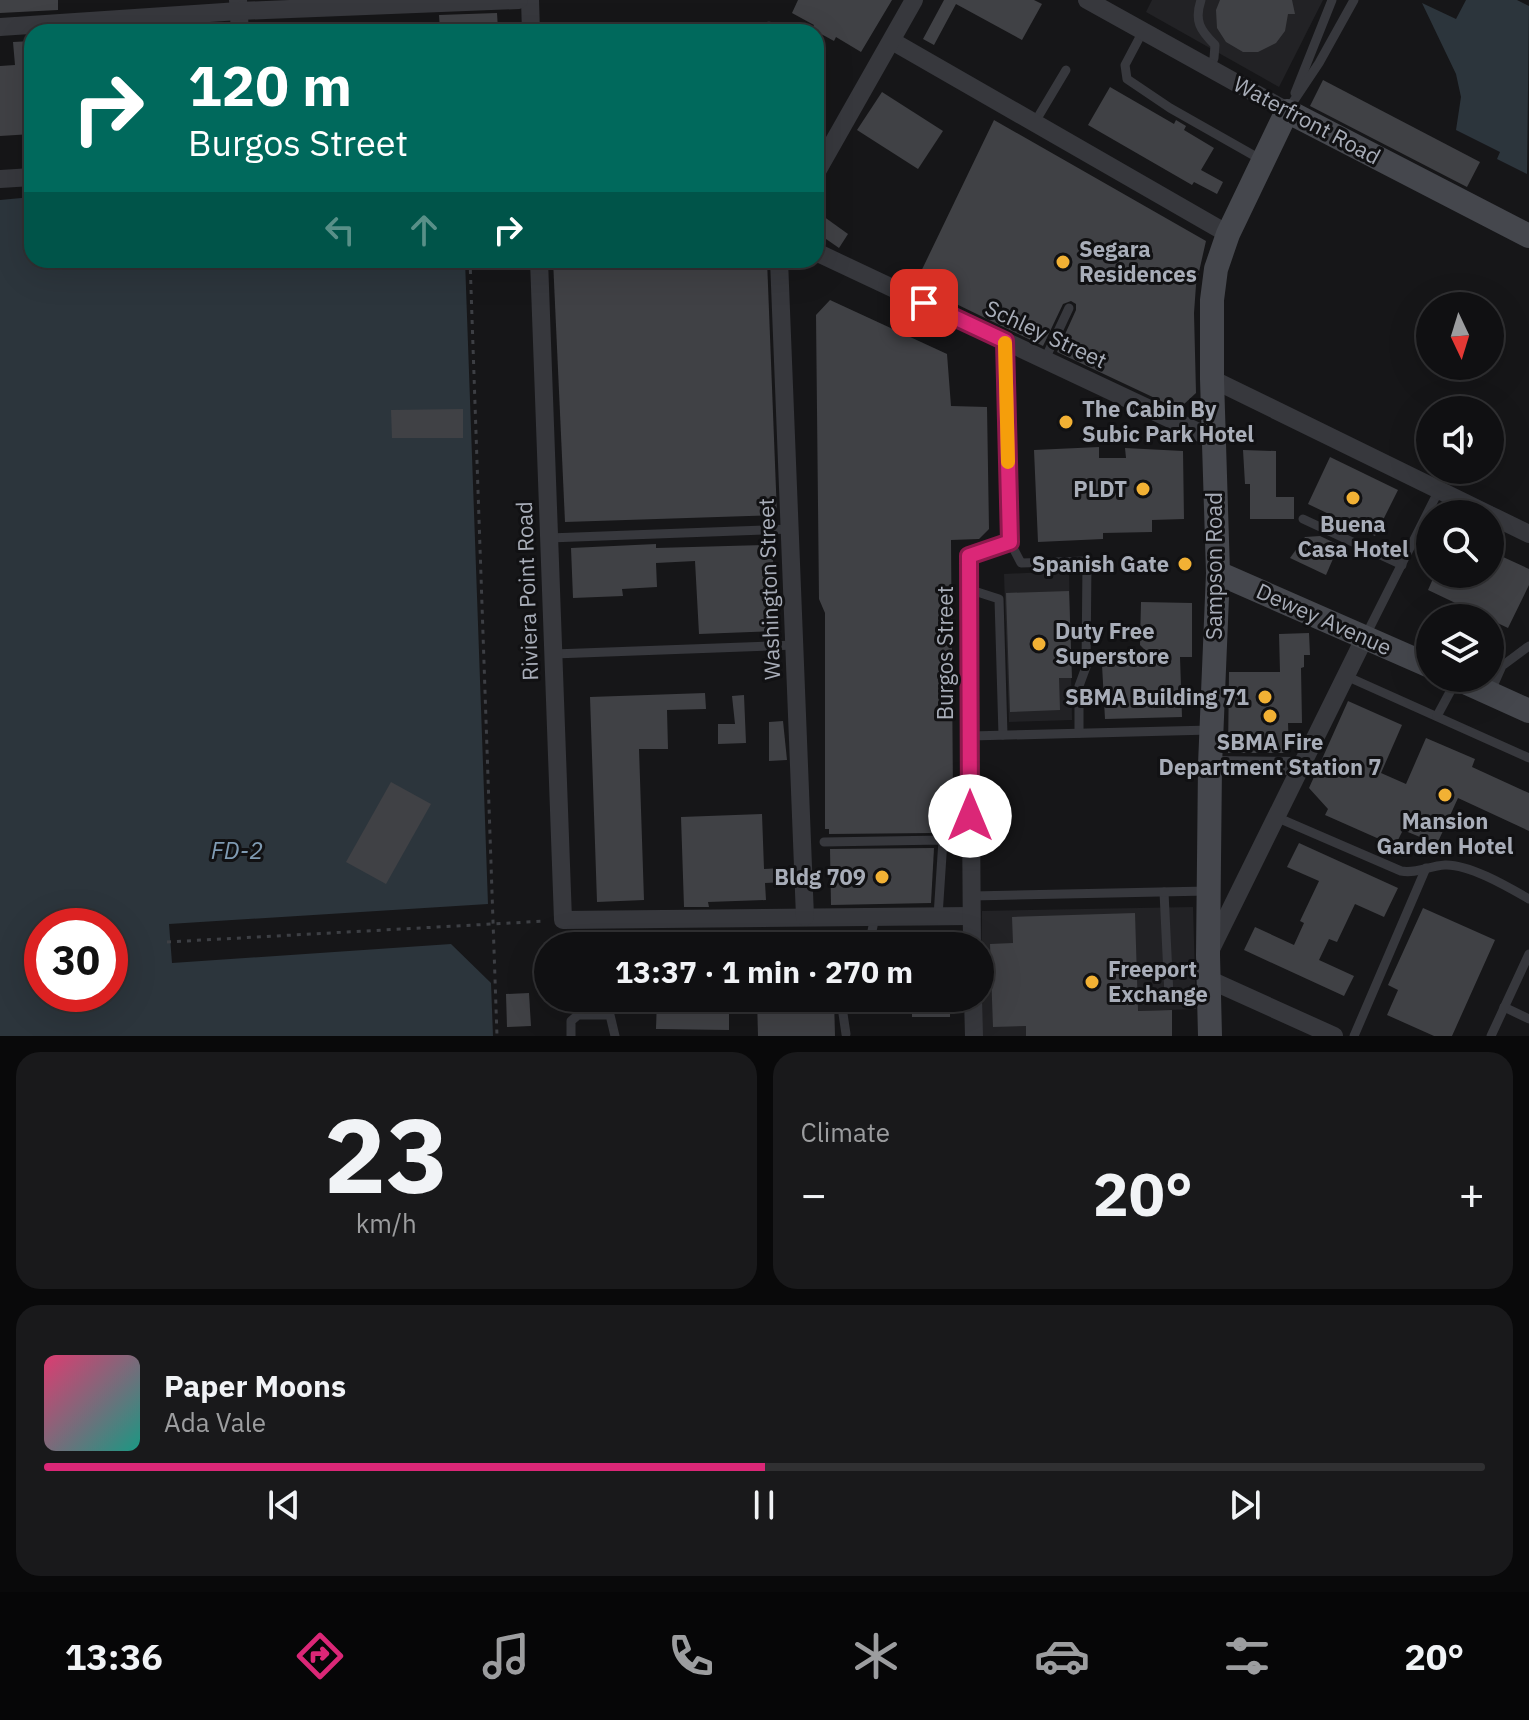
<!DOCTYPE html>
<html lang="en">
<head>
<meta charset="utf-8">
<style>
  :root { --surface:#101012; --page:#19191b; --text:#f1f3f6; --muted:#9c9d9f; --line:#303032; --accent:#db2777 }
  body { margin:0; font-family:"IBM Plex Sans",sans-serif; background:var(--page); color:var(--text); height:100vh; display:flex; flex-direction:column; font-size:30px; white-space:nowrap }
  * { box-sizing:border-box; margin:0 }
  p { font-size:26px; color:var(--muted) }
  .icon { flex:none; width:44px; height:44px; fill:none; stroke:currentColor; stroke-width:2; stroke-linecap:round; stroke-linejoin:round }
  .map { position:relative; height:1036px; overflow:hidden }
  .details { display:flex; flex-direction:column; gap:16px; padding:16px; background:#09090a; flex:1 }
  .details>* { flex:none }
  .banner { position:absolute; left:24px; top:24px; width:800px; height:244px; border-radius:24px; box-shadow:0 8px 32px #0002,0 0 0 2px var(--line); background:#00695c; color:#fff; overflow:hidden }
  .needle { width:52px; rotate:176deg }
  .buttons { position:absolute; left:1416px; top:292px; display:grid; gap:16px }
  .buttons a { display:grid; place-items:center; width:88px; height:88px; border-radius:50%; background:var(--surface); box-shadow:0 8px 32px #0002,0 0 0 2px var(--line); font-size:40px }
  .speed { position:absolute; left:24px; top:908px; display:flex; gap:16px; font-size:40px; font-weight:700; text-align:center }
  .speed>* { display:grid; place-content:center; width:104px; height:104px; border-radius:50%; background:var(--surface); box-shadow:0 8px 32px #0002,0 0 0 2px var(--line); line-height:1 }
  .speed .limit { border:12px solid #d22; background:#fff; color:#111 }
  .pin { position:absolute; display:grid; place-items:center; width:68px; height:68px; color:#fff; margin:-34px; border-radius:16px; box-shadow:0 4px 12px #0006 }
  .me { position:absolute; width:88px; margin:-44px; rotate:0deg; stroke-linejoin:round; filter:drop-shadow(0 0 6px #0008) }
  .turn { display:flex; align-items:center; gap:28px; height:168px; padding:0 32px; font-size:36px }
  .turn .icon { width:104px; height:104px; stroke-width:2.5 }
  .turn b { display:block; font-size:56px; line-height:68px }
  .lanes { display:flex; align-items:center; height:76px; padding:0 32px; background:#0003; justify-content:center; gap:40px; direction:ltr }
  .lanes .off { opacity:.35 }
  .big { font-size:60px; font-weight:800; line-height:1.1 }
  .details .widget { flex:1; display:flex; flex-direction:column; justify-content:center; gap:12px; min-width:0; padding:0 28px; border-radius:24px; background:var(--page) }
  .details .dial { align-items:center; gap:0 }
  .dial b { font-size:104px; line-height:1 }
  .song { display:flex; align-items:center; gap:24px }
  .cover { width:96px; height:96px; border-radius:12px; background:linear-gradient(135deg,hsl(340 70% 55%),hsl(170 70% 35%)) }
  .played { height:8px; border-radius:4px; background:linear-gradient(90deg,var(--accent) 50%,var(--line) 50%) }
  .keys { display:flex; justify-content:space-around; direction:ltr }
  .heat { display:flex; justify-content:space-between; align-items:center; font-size:44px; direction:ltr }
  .details .tiles { flex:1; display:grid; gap:16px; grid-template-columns:1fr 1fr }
  .widget:last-child { grid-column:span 2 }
  .trip { position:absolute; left:534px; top:932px; width:460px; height:80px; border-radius:40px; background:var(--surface); box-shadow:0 8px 32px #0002,0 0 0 2px var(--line); font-weight:800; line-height:80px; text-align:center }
  .dock { display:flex; height:128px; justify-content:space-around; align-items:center; background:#060607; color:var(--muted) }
  .dock .icon { width:56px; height:56px }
  .dock .on { color:var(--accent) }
  .dock b { font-size:36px; color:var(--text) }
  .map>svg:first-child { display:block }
</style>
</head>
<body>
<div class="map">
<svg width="1529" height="1036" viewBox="0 0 1529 1036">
  <rect width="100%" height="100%" fill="#161618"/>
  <g fill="#222225">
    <path d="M1152 0H1323L1279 87 1146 12Z"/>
    <path d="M1069 571 1072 720 1009 722 1004 574Z"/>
    <path d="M1193 907 1196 1009 1138 1011 1133 1036H980L982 911Z"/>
  </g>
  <g fill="#2c353c" fill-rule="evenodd">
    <path d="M1466 0H1517L1529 6 1527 174 1497 159 1500 152 1456 130 1461 97 1456 74 1422 3 1456 19Z"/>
    <path d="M32 197V260H465L488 904 169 924 172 963 451 944 491 983 493 1036H0V200ZM42 926H110V994H42Z"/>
  </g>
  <g fill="#404145">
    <path d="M0 0H58V10L0 13Z"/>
    <path d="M798 0H892L861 52 836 37 834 41 812 29 814 25 792 13Z"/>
    <path d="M944 0H1034L1042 4 1022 40 956 4 934 45 923 39Z"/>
    <path d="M1220 0H1292L1295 14H1288L1285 31 1276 43 1258 52H1243L1226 42 1217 28 1216 10Z"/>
    <path d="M497 13 498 29 440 32 439 15Z"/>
    <path d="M32 41V134L0 136V66L15 65 13 42Z"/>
    <path d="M1323 80 1480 162 1467 187 1310 106Z"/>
    <path d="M1110 87 1174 124 1176 120 1186 126 1184 130 1214 148 1201 170 1223 182 1217 194 1194 182 1192 185 1088 125Z"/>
    <path d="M882 92 943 131 918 169 857 130Z"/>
    <path d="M994 120 1206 241 1196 285 1194 313 1196 393 1183 405 1176 408 1057 352 1076 310V304L1071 301 1063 304 1043 346 915 284Z"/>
    <path d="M816 211 848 234 839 248 816 232Z"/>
    <path d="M553 260H767L777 515 565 522Z"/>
    <path d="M830 300 947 354 951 406 987 407 989 529 979 539 951 540 953 797H940L941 827H934V833L829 834V829H825V613L819 599 816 315Z"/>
    <path d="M463 409V438H392L391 410Z"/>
    <path d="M1099 447V458H1126L1125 448 1183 451 1184 519 1152 520V532L1103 533V539L1038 542 1034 450Z"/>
    <path d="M1243 450 1276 451V497H1294V519H1250V484H1245Z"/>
    <path d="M1330 457 1398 490 1375 536 1308 504Z"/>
    <path d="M1320 536 1339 545 1326 575 1290 558 1305 537Z"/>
    <path d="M656 544V548L768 545V559H773L776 631 699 634 695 561 656 563 657 587 622 589 623 596 573 598 571 548Z"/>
    <path d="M1490 551 1529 569V585L1508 628 1428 590 1435 574H1490Z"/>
    <path d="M1069 591 1072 678H1059L1060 710 1010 712 1006 593Z"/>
    <path d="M1141 602 1192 603V657H1180L1182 717 1105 719 1102 665 1158 663 1140 645Z"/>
    <path d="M1309 633 1310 655H1304V667L1301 668 1302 723H1288L1289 753H1228L1229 672H1280L1279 634Z"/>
    <path d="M705 693 706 709 667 710 668 749H639L644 900 597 902 590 697Z"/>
    <path d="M744 695 746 743 718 744V724H735L732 696Z"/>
    <path d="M1348 701 1402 725 1381 773 1406 784 1426 738 1475 759 1472 767 1529 793V831L1458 798 1437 844 1403 830 1395 846 1325 815 1328 809 1309 788Z"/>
    <path d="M783 721 787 760 769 761V722Z"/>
    <path d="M391 782 431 804 386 884 346 862Z"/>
    <path d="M762 814 764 869 785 868 786 882 765 883 766 900 708 902 709 907H684L681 817Z"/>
    <path d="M1299 843 1398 888 1384 917 1355 904 1337 942 1329 939 1319 960 1354 976 1344 996 1244 950 1255 927 1294 945 1304 923 1300 921 1319 881 1287 867Z"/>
    <path d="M934 848 931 903 831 905 830 849Z"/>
    <path d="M1423 908 1495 940 1452 1036H1434L1387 1015 1398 990 1388 985Z"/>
    <path d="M1135 913 1138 1011 1172 1010V1036H1026V1026L993 1027 990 944 1013 943 1012 917Z"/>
    <path d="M824 933 863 939 862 946H787L786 935Z"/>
    <path d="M529 993 531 1026 507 1027 506 994Z"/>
    <path d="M657 998H729V1030L656 1029Z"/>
    <path d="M757 998H834L835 1036H758Z"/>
    <rect x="912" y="998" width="38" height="19"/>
  </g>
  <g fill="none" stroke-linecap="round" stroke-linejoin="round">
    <g stroke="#3d3f44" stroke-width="3" stroke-dasharray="4 6" stroke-linecap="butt">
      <path d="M470 260 497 1036"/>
      <path d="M167 942 546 921"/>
    </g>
    <g stroke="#37383d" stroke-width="9">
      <path d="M1201 0C1194 21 1200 30 1215 45L1214 58 1210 68"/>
      <path d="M1143 31 1125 65 1127 79 1170 108 1260 159"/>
      <path d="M766 32 769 26"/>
      <path d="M1295 93 1332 0"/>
      <path d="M1289 108 1319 63 1354 0"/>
      <path d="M1035 122 1066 70"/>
      <path d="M1045 359 1069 308"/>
      <path d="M1303 519 1402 565"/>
      <path d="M549 538 791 529"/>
      <path d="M1010 542 1021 563 1087 561 1086 667 1079 686V733"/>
      <path d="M968 589 999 599 1003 735"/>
      <path d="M1365 637 1439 490"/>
      <path d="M554 654 795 645"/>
      <path d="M1346 676 1529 758"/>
      <path d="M1490 693 1502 666 1529 646"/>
      <path d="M1437 716 1457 679"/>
      <path d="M971 736 1211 730"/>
      <path d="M1276 817 1401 871C1416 874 1429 866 1445 865 1469 864 1508 887 1529 899"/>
      <path d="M824 842 943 840 938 916"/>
      <path d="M1164 892 1169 996 1209 995"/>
      <path d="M972 896 1208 891"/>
      <path d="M869 946 875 916"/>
      <path d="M845 998 842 1007 846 1034"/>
      <path d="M1504 1007 1529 1019"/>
      <path d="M571 1036V1021L578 1015H610L615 1036"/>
      <path d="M1354 1036 1426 868"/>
      <path d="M1491 1036 1529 954"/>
    </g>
    <g stroke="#37383d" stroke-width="18">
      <path d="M238 0 240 32"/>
      <path d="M530 0 531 32"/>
      <path d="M1087 0 1287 111"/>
      <path d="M0 27 239 11 519 0"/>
      <path d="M892 41 1228 234"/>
      <path d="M816 173 914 0"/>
      <path d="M0 179 32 177"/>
      <path d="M816 252 1213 439"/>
      <path d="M539 260 563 920 971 916"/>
      <path d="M779 260 805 917"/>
      <path d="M1212 379 1488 514"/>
      <path d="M1490 515 1529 534"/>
      <path d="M1210 765 1302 766"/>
      <path d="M972 946 969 556 1010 542 1005 341"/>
      <path d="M1211 949 1365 637"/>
      <path d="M1208 979 1334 1036"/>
      <path d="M973 998 974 1036"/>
    </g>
    <g stroke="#45474d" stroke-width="24">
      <path d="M1218 573 1430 666"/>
      <path d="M1456 678 1529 711"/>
      <path d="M1210 1036 1208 955 1210 765 1218 573 1212 379V300L1216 269 1228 234 1287 111 1529 236"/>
    </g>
  </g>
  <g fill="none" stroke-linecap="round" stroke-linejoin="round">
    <defs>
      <path id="route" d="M924 303 1005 341 1010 542 969 556 970 816"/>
    </defs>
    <use href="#route" stroke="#8e194d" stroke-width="20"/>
    <use href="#route" stroke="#db2777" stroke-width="14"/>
    <path stroke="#f59e0b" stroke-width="14" d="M1005 343 1008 462"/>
  </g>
  <g fill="#f2b134" stroke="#111113" stroke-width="3">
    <circle cx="1063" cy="262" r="8"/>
    <circle cx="1066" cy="422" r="8"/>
    <circle cx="1143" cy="489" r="8"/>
    <circle cx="1353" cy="498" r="8"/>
    <circle cx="1185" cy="564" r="8"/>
    <circle cx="1039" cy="644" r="8"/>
    <circle cx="1265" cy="697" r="8"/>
    <circle cx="1270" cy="716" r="8"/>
    <circle cx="1445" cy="795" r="8"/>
    <circle cx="882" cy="877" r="8"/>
    <circle cx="1092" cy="982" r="8"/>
  </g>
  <g text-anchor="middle" stroke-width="6" stroke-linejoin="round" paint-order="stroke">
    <g font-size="22" fill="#a8adb8" stroke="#111113">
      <text transform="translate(1307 120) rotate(28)" y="8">Waterfront Road</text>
      <text transform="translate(1046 334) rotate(25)" y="8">Schley Street</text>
      <text transform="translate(1214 566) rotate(-90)" y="8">Sampson Road</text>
      <text transform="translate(769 589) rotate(-92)" y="8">Washington Street</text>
      <text transform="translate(527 591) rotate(-92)" y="8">Riviera Point Road</text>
      <text transform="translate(1324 619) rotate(24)" y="8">Dewey Avenue</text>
      <text transform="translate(945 653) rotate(-90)" y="8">Burgos Street</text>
    </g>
    <g font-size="22" font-weight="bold" fill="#a8adb8" stroke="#111113" text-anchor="start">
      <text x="1079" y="257">Segara<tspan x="1079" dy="25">Residences</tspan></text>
      <text x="1082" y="417">The Cabin By<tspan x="1082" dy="25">Subic Park Hotel</tspan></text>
      <text x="1127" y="497" text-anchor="end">PLDT</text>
      <text x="1353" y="532" text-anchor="middle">Buena<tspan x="1353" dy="25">Casa Hotel</tspan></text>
      <text x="1169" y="572" text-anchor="end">Spanish Gate</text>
      <text x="1055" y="639">Duty Free<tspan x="1055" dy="25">Superstore</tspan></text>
      <text x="1249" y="705" text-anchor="end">SBMA Building 71</text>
      <text x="1270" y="750" text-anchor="middle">SBMA Fire<tspan x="1270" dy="25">Department Station 7</tspan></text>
      <text x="1445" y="829" text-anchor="middle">Mansion<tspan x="1445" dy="25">Garden Hotel</tspan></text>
      <text x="866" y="885" text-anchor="end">Bldg 709</text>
      <text x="1108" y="977">Freeport<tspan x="1108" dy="25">Exchange</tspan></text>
    </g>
    <g font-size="24" font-style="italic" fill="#7f9bb3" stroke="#111113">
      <text x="237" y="859">FD-2</text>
    </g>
  </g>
</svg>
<div class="buttons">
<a><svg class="needle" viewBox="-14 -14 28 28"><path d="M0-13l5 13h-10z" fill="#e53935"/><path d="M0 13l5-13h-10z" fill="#9c9d9f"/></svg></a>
<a><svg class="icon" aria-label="sound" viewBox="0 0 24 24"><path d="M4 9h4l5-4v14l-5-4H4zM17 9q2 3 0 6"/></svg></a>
<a><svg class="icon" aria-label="search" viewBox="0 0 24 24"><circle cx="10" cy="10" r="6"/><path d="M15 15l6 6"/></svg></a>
<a><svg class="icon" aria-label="layers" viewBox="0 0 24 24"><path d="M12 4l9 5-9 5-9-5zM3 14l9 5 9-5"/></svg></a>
</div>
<div class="speed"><div class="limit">30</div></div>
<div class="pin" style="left:924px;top:303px;background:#d93025"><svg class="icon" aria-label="arrive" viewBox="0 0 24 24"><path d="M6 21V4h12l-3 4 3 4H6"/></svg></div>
<svg class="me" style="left:970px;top:816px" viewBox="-20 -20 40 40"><circle r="19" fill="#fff"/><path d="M0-13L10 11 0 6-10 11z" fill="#db2777"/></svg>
<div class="trip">13:37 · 1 min · 270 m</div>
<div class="banner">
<div class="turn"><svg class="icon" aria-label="right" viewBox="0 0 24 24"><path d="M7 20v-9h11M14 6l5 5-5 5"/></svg><div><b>120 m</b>Burgos Street</div></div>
<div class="lanes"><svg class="icon off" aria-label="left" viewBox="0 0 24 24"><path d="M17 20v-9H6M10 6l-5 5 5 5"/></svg><svg class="icon off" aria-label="ahead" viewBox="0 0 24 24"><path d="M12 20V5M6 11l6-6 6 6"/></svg><svg class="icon" aria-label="right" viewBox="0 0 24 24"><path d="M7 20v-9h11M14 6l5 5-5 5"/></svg></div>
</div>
</div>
<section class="details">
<div class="tiles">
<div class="widget dial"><b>23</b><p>km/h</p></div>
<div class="widget"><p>Climate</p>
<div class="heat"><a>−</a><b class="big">20°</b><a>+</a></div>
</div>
<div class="widget">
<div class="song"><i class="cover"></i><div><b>Paper Moons</b><p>Ada Vale</p></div></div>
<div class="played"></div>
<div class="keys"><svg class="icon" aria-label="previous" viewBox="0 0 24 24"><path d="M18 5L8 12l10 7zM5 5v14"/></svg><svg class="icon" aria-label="pause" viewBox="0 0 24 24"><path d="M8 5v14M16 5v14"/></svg><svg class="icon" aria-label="next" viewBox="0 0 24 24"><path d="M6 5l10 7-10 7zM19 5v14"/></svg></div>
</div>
</div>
</section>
<nav class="dock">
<b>13:36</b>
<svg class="icon on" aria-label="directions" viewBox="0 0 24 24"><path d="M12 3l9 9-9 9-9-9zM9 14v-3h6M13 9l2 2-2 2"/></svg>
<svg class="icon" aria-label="music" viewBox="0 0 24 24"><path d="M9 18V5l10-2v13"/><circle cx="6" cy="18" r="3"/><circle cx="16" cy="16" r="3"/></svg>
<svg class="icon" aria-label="phone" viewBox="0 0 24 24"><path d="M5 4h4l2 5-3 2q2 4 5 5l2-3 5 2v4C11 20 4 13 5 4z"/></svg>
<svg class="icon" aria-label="climate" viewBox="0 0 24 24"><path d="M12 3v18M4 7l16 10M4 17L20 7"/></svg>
<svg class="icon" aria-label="car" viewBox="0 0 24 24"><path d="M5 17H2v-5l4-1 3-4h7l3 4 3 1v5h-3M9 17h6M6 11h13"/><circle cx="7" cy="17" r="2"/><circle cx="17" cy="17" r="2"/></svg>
<svg class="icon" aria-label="filters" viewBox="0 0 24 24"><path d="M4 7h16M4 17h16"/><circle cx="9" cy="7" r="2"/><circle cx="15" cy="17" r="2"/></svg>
<b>20°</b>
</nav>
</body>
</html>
